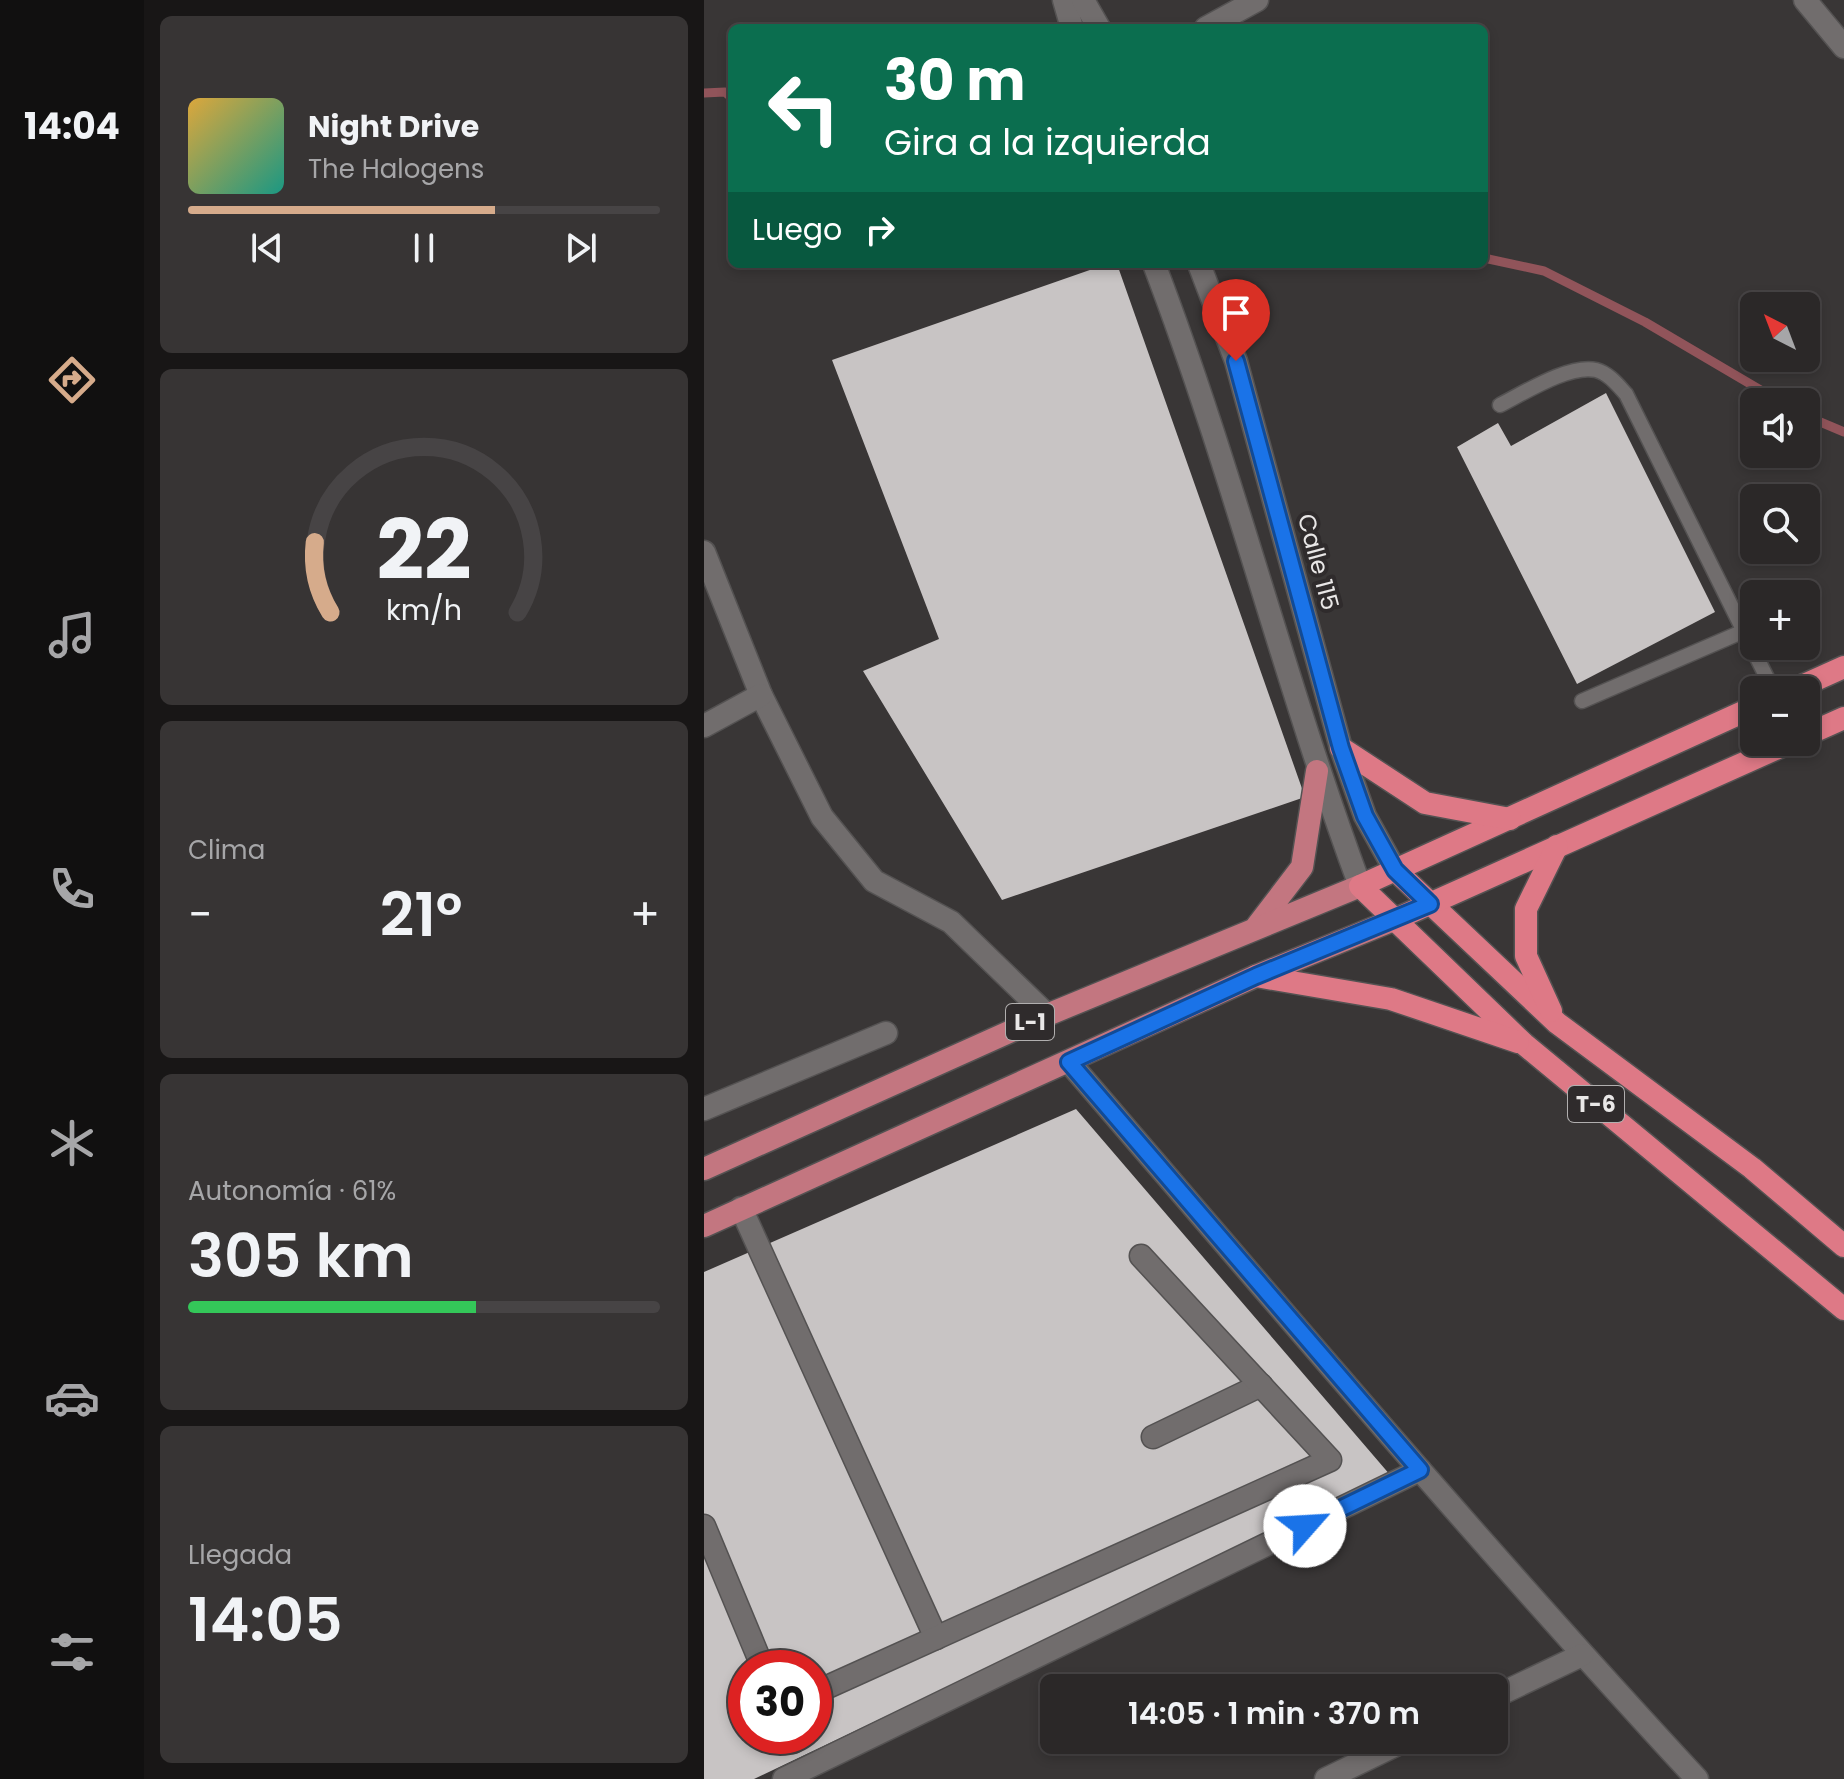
<!DOCTYPE html>
<html lang="es">
<head>
<meta charset="utf-8">
<style>
  :root { --surface:#2b2828; --page:#373434; --text:#f1f3f6; --muted:#a6a6a8; --line:#474445; --accent:#d6ab8b }
  body { margin:0; font-family:Poppins,sans-serif; background:var(--page); color:var(--text); height:100vh; display:flex; flex-direction:column; font-size:30px; white-space:nowrap }
  * { box-sizing:border-box; margin:0 }
  p { font-size:26px; color:var(--muted) }
  .icon { flex:none; width:44px; height:44px; fill:none; stroke:currentColor; stroke-width:2; stroke-linecap:round; stroke-linejoin:round }
  .map { position:relative; flex:1; overflow:hidden }
  .details { display:flex; flex-direction:column; gap:16px; padding:16px; background:#181616; width:560px }
  .details>* { flex:none }
  .top-card { position:absolute; left:24px; top:24px; width:760px; height:244px; border-radius:12px; box-shadow:0 4px 12px #0003,0 0 0 2px var(--line); background:#0b6e4f; color:#fff; overflow:hidden }
  .needle { width:52px; rotate:318deg }
  .controls { position:absolute; left:1036px; top:292px; display:grid; gap:16px }
  .controls a { display:grid; place-items:center; width:80px; height:80px; border-radius:12px; background:var(--surface); box-shadow:0 4px 12px #0003,0 0 0 2px var(--line); font-size:40px }
  .speed { position:absolute; left:24px; top:1650px; display:flex; gap:16px; font-size:40px; font-weight:700; text-align:center }
  .speed>* { display:grid; place-content:center; width:104px; height:104px; border-radius:50%; background:var(--surface); box-shadow:0 4px 12px #0003,0 0 0 2px var(--line); line-height:1 }
  .speed .limit { border:12px solid #d22; background:#fff; color:#111 }
  .pin { position:absolute; display:grid; place-items:center; width:68px; height:68px; color:#fff; margin:-82px -34px; border-radius:50% 50% 50% 0; rotate:-45deg; box-shadow:0 0 8px #0007 }
  .pin .icon { rotate:45deg }
  .me { position:absolute; width:88px; margin:-44px; rotate:64deg; stroke-linejoin:round; filter:drop-shadow(0 0 6px #0008) }
  .turn { display:flex; align-items:center; gap:28px; height:168px; padding:0 24px; font-size:36px }
  .turn .icon { width:104px; height:104px; stroke-width:2.5 }
  .turn b { display:block; font-size:56px; line-height:68px }
  .then { display:flex; align-items:center; height:76px; padding:0 24px; background:#0003; gap:16px; font-size:30px }
  .big { font-size:60px; font-weight:600; line-height:1.1 }
  .details .card { flex:1; display:flex; flex-direction:column; justify-content:center; gap:12px; min-width:0; padding:0 28px; border-radius:12px; background:var(--page) }
  .details .dial { align-items:center; gap:0 }
  .dial svg { height:208px; overflow:visible; fill:none; stroke:var(--line); stroke-width:7; stroke-linecap:round; text-anchor:middle }
  .dial text { fill:var(--text); stroke:none }
  .song { display:flex; align-items:center; gap:24px }
  .cover { width:96px; height:96px; border-radius:12px; background:linear-gradient(135deg,hsl(40 70% 55%),hsl(170 70% 35%)) }
  .played { height:8px; border-radius:4px; background:linear-gradient(90deg,var(--accent) 65%,var(--line) 65%) }
  .keys { display:flex; justify-content:space-around; direction:ltr }
  .heat { display:flex; justify-content:space-between; align-items:center; font-size:44px; direction:ltr }
  .charge { height:12px; border-radius:6px; background:linear-gradient(90deg,#34c759 61%,var(--line) 0) }
  .trip { position:absolute; left:336px; top:1674px; width:468px; height:80px; border-radius:12px; background:var(--surface); box-shadow:0 4px 12px #0003,0 0 0 2px var(--line); font-weight:600; line-height:80px; text-align:center }
  main { display:flex; flex:1; min-height:0 }
  .dock { display:flex; flex-direction:column; width:144px; justify-content:space-around; align-items:center; background:#111010; color:var(--muted) }
  .dock .icon { width:56px; height:56px }
  .dock .selected { color:var(--accent) }
  .dock b { font-size:36px; color:var(--text) }
  .map>svg:first-child { display:block }
</style>
</head>
<body>
<main>
<nav class="dock">
<b>14:04</b>
<svg class="icon selected" aria-label="directions" viewBox="0 0 24 24"><path d="M12 3l9 9-9 9-9-9zM9 14v-3h6M13 9l2 2-2 2"/></svg>
<svg class="icon" aria-label="music" viewBox="0 0 24 24"><path d="M9 18V5l10-2v13"/><circle cx="6" cy="18" r="3"/><circle cx="16" cy="16" r="3"/></svg>
<svg class="icon" aria-label="phone" viewBox="0 0 24 24"><path d="M5 4h4l2 5-3 2q2 4 5 5l2-3 5 2v4C11 20 4 13 5 4z"/></svg>
<svg class="icon" aria-label="climate" viewBox="0 0 24 24"><path d="M12 3v18M4 7l16 10M4 17L20 7"/></svg>
<svg class="icon" aria-label="car" viewBox="0 0 24 24"><path d="M5 17H2v-5l4-1 3-4h7l3 4 3 1v5h-3M9 17h6M6 11h13"/><circle cx="7" cy="17" r="2"/><circle cx="17" cy="17" r="2"/></svg>
<svg class="icon" aria-label="filters" viewBox="0 0 24 24"><path d="M4 7h16M4 17h16"/><circle cx="9" cy="7" r="2"/><circle cx="15" cy="17" r="2"/></svg>
</nav>
<section class="details">
<div class="card">
<div class="song"><i class="cover"></i><div><b>Night Drive</b><p>The Halogens</p></div></div>
<div class="played"></div>
<div class="keys"><svg class="icon" aria-label="previous" viewBox="0 0 24 24"><path d="M18 5L8 12l10 7zM5 5v14"/></svg><svg class="icon" aria-label="pause" viewBox="0 0 24 24"><path d="M8 5v14M16 5v14"/></svg><svg class="icon" aria-label="next" viewBox="0 0 24 24"><path d="M6 5l10 7-10 7zM19 5v14"/></svg></div>
</div>
<div class="card dial"><svg viewBox="0 0 100 80">
<path d="M14 69A42 42 0 1 1 86 69"/>
<path d="M14 69A42 42 0 0 1 8 42" stroke="#d6ab8b"/>
<text x="50" y="56" font-size="32" font-weight="700">22</text>
<text x="50" y="72" font-size="11">km/h</text>
</svg></div>
<div class="card"><p>Clima</p>
<div class="heat"><a>−</a><b class="big">21°</b><a>+</a></div>
</div>
<div class="card"><p>Autonomía · 61%</p><b class="big">305 km</b><div class="charge"></div></div>
<div class="card"><p>Llegada</p><b class="big">14:05</b></div>
</section>
<div class="map">
<svg width="1140" height="1779" viewBox="0 0 1140 1779">
  <rect width="100%" height="100%" fill="#393636"/>
  <g fill="none" stroke-linecap="round" stroke-linejoin="round">
    <g stroke="#91545a" stroke-width="9">
      <path d="M0 93 21 92 28 98"/>
      <path d="M780 258 840 271 941 322 1077 402"/>
      <path d="M1102 416 1140 432"/>
    </g>
  </g>
  <g fill="#c8c4c4" fill-rule="evenodd">
    <path d="M403 264H413L601 797 298 900 159 671 235 639 128 360Z"/>
    <path d="M902 393 1011 612 873 684 753 447 794 423 807 446Z"/>
    <path d="M372 1109 687 1476 50 1779H0V1272ZM42 1668H110V1736H42Z"/>
  </g>
  <g fill="none" stroke-linecap="round" stroke-linejoin="round">
    <defs>
      <g id="service">
        <path d="M796 405C820 393 865 364 892 370 904 373 913 384 922 394L1069 690"/>
        <path d="M878 701 1040 631"/>
      </g>
      <g id="minor">
        <path d="M1101 0 1140 47"/>
        <path d="M502 28 553 0"/>
        <path d="M0 552 57 695 118 817 170 881 247 922 343 1015"/>
        <path d="M0 726 57 695"/>
        <path d="M365 1062C572 1303 777 1546 993 1779"/>
        <path d="M0 1109 182 1033"/>
        <path d="M37 1208 232 1638"/>
        <path d="M449 1437 557 1385"/>
        <path d="M0 1526 59 1668"/>
        <path d="M110 1693 626 1460 437 1256"/>
        <path d="M790 1697 878 1655"/>
        <path d="M87 1736 89 1742"/>
        <path d="M80 1779 716 1470"/>
        <path d="M622 1779 702 1740"/>
      </g>
      <g id="tertiary">
        <path d="M360 0 368 28"/>
        <path d="M379 0 395 28"/>
        <path d="M450 264C528 468 580 681 656 886"/>
        <path d="M495 264 532 361 637 748 661 816 691 870"/>
      </g>
      <g id="primary">
        <path d="M553 926 598 867 613 771"/>
        <path d="M0 1169 343 1015 656 886"/>
        <path d="M0 1226 552 976 692 919"/>
      </g>
      <g id="trunk">
        <path d="M1089 690 1140 667"/>
        <path d="M1050 707 656 886 820 1044 1140 1309"/>
        <path d="M1102 735 1140 718"/>
        <path d="M637 748 721 803 806 819"/>
        <path d="M691 870 853 1023 1048 1168 1140 1246"/>
        <path d="M692 919 1087 742"/>
        <path d="M552 976 687 999 814 1042"/>
        <path d="M847 1011 822 956V909L853 846"/>
      </g>
    </defs>
    <use href="#service" stroke="#545252" stroke-width="17"/>
    <use href="#minor" stroke="#545252" stroke-width="25"/>
    <use href="#tertiary" stroke="#545252" stroke-width="25"/>
    <use href="#primary" stroke="#545252" stroke-width="25"/>
    <use href="#trunk" stroke="#545252" stroke-width="25"/>
    <use href="#service" stroke="#716d6d" stroke-width="14"/>
    <use href="#minor" stroke="#716d6d" stroke-width="22"/>
    <use href="#tertiary" stroke="#716d6d" stroke-width="22"/>
    <use href="#primary" stroke="#c37680" stroke-width="22"/>
    <use href="#trunk" stroke="#de7986" stroke-width="22"/>
  </g>
  <g fill="none" stroke-linecap="round" stroke-linejoin="round">
    <defs>
      <path id="route" d="M532 361 637 748 661 816 691 870 726 904 552 976 365 1062 716 1470 601 1526"/>
    </defs>
    <use href="#route" stroke="#114b97" stroke-width="20"/>
    <use href="#route" stroke="#1a73e8" stroke-width="14"/>
  </g>
  <g text-anchor="middle" stroke-width="8" stroke-linejoin="round" paint-order="stroke">
    <g fill="#2f2b2c" stroke="#b1afaf" stroke-width="2">
      <rect x="302" y="1004" width="48" height="36" rx="6"/>
      <rect x="864" y="1086" width="56" height="36" rx="6"/>
    </g>
    <g font-size="22" font-weight="bold" fill="#e9e7e7">
      <text x="326" y="1030">L-1</text>
      <text x="892" y="1112">T-6</text>
    </g>
    <g font-size="24" fill="#e9e7e7" stroke="#2f2b2c">
      <text transform="translate(614 562) rotate(75)" y="8">Calle 115</text>
    </g>
  </g>
</svg>
<div class="controls">
<a><svg class="needle" viewBox="-14 -14 28 28"><path d="M0-13l5 13h-10z" fill="#e53935"/><path d="M0 13l5-13h-10z" fill="#a6a6a8"/></svg></a>
<a><svg class="icon" aria-label="sound" viewBox="0 0 24 24"><path d="M4 9h4l5-4v14l-5-4H4zM17 9q2 3 0 6"/></svg></a>
<a><svg class="icon" aria-label="search" viewBox="0 0 24 24"><circle cx="10" cy="10" r="6"/><path d="M15 15l6 6"/></svg></a>
<a>+</a>
<a>−</a>
</div>
<div class="speed"><div class="limit">30</div></div>
<div class="pin" style="left:532px;top:361px;background:#d93025"><svg class="icon" aria-label="arrive" viewBox="0 0 24 24"><path d="M6 21V4h12l-3 4 3 4H6"/></svg></div>
<svg class="me" style="left:601px;top:1526px" viewBox="-20 -20 40 40"><circle r="19" fill="#fff"/><path d="M0-13L10 11 0 6-10 11z" fill="#1a73e8"/></svg>
<div class="trip">14:05 · 1 min · 370 m</div>
<div class="top-card">
<div class="turn"><svg class="icon" aria-label="left" viewBox="0 0 24 24"><path d="M17 20v-9H6M10 6l-5 5 5 5"/></svg><div><b>30 m</b>Gira a la izquierda</div></div>
<div class="then">Luego<svg class="icon" aria-label="right" viewBox="0 0 24 24"><path d="M7 20v-9h11M14 6l5 5-5 5"/></svg></div>
</div>
</div>
</main>
</body>
</html>
